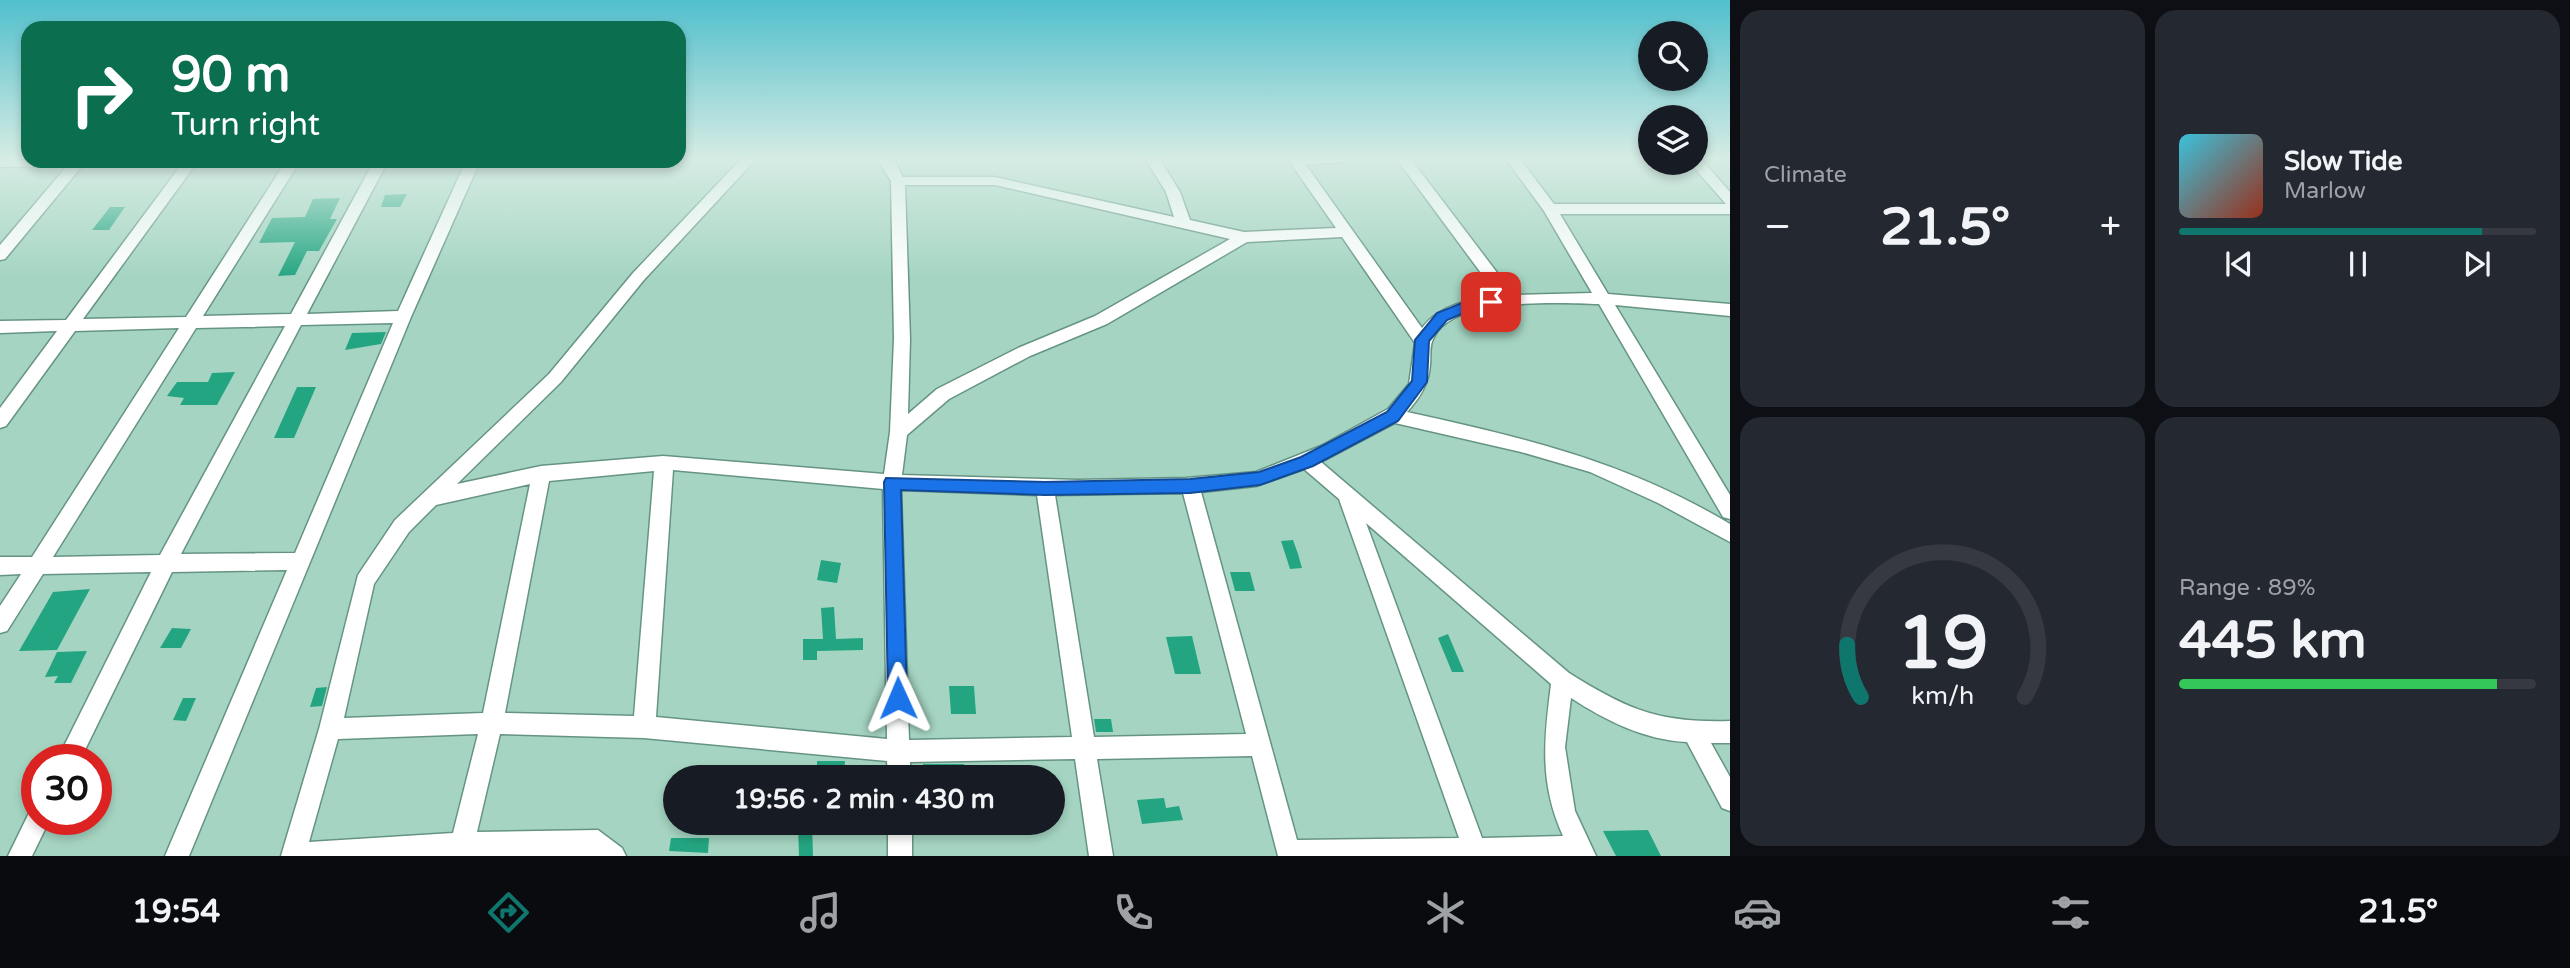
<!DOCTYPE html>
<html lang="en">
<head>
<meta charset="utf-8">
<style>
  :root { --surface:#171b24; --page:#242831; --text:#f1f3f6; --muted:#9ea1a6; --line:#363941; --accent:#0f766e }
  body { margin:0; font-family:"Varela Round",sans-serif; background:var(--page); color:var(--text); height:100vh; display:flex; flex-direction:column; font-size:26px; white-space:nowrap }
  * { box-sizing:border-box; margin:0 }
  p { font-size:23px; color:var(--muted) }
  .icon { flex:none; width:38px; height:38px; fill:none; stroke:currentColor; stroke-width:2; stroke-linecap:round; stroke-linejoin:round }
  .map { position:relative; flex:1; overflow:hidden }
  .side { display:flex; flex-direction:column; gap:10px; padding:10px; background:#0d0f14; width:840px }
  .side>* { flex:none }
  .banner { position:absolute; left:21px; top:21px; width:665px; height:147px; border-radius:21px; box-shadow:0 4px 10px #0003; background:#0b6e4f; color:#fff; overflow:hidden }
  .controls { position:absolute; left:1638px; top:21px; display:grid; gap:14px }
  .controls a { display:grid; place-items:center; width:70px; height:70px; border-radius:50%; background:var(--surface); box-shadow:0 4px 10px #0003; font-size:35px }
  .speed { position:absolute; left:21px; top:744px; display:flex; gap:14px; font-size:35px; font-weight:700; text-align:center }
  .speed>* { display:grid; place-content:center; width:91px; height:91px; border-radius:50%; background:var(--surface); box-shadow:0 4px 10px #0003; line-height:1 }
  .speed .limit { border:10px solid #d22; background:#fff; color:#111 }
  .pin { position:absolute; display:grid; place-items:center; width:60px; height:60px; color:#fff; margin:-30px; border-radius:14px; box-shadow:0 4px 10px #0006 }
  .me { position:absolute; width:77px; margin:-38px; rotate:359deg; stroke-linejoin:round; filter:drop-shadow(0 0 5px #0008) }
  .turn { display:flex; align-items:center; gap:24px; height:147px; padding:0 35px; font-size:32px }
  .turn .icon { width:91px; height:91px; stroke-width:2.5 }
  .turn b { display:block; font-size:49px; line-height:60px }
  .big { font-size:52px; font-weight:700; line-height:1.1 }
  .side .tile { flex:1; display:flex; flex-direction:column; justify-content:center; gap:10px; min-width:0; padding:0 24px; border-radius:21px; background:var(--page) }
  .side .dial { align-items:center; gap:0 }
  .dial svg { height:182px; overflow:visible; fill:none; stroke:var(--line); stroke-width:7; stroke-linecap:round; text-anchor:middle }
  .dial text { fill:var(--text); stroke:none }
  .song { display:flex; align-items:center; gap:21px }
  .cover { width:84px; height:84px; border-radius:10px; background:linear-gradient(135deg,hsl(190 70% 55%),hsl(10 70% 35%)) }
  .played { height:7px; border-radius:4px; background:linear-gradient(90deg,var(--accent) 85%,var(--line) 85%) }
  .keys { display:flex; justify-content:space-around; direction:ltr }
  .heat { display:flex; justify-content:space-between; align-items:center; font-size:38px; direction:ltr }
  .charge { height:10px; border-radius:5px; background:linear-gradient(90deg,#34c759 89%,var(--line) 0) }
  .side .tiles { flex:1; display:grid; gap:10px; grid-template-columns:repeat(2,1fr) }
  .trip { position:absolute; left:663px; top:765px; width:402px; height:70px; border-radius:35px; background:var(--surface); box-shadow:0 4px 10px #0003; font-weight:700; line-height:70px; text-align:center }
  .menu { display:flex; height:112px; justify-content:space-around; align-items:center; background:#090b0e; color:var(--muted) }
  .menu .icon { width:49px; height:49px }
  .menu .active { color:var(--accent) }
  .menu b { font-size:32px; color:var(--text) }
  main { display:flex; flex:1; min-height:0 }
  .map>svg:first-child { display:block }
</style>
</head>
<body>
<main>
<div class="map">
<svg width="1730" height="856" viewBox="0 0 1730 856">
  <rect width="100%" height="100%" fill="#a5d5c2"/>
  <g fill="#24a581">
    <path d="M407 194 400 207H381L385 195Z"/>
    <path d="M340 198 330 219H337L319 251H307L295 275 278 276 295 242 259 243 272 218 305 217 313 199Z"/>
    <path d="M110 207H125L109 230H92Z"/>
    <path d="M386 332 381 344 345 350 352 333Z"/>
    <path d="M235 372 217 405H180L184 398 167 396 177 382H208L212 373Z"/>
    <path d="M297 387H316L294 438H274Z"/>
    <path d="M1293 540 1298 554 1302 568 1290 569 1281 541Z"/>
    <path d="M821 560 841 563 837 583 817 580Z"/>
    <path d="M1230 572H1250L1255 591H1235Z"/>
    <path d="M90 589 57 650 19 651 53 592Z"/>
    <path d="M834 607 836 639 863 638V650L817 651V660H803V639H823L821 608Z"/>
    <path d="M172 628 191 629 181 648H160Z"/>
    <path d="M1448 634 1464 672H1452L1438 638Z"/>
    <path d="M1192 636 1201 674H1175L1166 637Z"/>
    <path d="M87 651 71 683H54L58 676 45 677 57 652Z"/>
    <path d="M949 686H974L976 714H951Z"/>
    <path d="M327 687 322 706 310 707 316 688Z"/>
    <path d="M183 698H196L186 721 173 720Z"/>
    <path d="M1094 719H1111L1113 732H1096Z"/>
    <path d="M817 761H845L844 777H817Z"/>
    <path d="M923 764H964L965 777H951L950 773H924Z"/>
    <path d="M1164 798 1166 808 1179 806 1183 820 1142 824 1137 800Z"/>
    <path d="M812 824 813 856H799L798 826Z"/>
    <path d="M1648 830 1661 856H1616L1603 831Z"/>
    <path d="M671 838H709L708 853 669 851Z"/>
  </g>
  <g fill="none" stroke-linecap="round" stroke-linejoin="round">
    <defs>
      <g id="minor">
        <path d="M28 158V161H144L137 165 82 166 5 259 0 260V245L67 166 0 167V159Z"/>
        <path d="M742 158H757L643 281 561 382 457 484 541 466 663 456 884 474 890 432 894 339 891 181 877 158H893L903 177H995L1174 217 1166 192 1145 158H1159L1180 192 1190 220 1244 232 1336 228 1287 158H1349L1342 162 1306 165 1422 328C1440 304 1471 299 1498 296L1396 158H1410L1514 295 1592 293 1544 211 1505 158H1519L1554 204H1726L1690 163H1696V158L1701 159 1730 192V214H1560L1608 294 1730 304V316L1615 305 1730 495V519L1723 517 1599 304C1560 303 1450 296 1433 339 1429 347 1431 357 1430 365 1429 384 1419 399 1407 412 1525 438 1625 461 1730 524V542L1658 503 1590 472 1521 452 1395 423 1321 462 1569 673C1628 710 1659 723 1730 721V743H1711L1730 777V811L1722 808 1687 742C1644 740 1605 720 1571 698L1565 747 1575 811 1596 856H1278L1252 756 1097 759 1113 856H1089L1075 759 910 762V777H888L887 761 644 738 500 734 477 832 598 830 622 848 626 856H281L319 729 358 575 395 520 549 374 633 273ZM905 185H995L1230 239 1095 316 1018 348 937 389 908 414 910 339ZM1342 237 1415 343 1409 384 1388 409 1321 446 1256 472 1186 478 1078 480 902 475 907 435 949 399 1030 356 1107 324 1247 242ZM1304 469 1339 499 1459 838 1297 840 1201 492 1256 486ZM673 470 883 489 887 739 656 717ZM654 471 634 716 505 713 549 481ZM530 484 483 713 344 718 374 584 409 532 436 505ZM901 490 1037 495 1072 737 909 740ZM1183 493 1246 734 1094 737 1055 495ZM1366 523 1551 684C1544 740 1539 783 1563 836L1482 838ZM478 734 453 833 309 842 338 739Z"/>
        <path d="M184 161H198L83 319 186 317 286 161H300L203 316 291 314 374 161H388L307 314 398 311 466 161H480L411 317 189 856H165L287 570 172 572 80 760H57L151 572 43 574 7 631 0 633V606L21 574 0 575V557H32L179 328 75 331 6 426 0 428V408L57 331 0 333V321L66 320ZM393 323 295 553 181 554 301 325ZM285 326 160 555 53 557 196 328Z"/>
        <path d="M37 808V819H50L32 856H8L30 811Z"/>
        <rect x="888" y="822" width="24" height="34"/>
      </g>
    </defs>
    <use href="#minor" stroke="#669483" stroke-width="3"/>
    <use href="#minor" fill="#fff" fill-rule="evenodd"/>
  </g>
  <linearGradient id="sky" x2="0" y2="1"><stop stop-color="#51bfcc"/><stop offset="0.57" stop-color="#d6ece4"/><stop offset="1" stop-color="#d6ece4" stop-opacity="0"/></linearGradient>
  <rect width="1730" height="278" fill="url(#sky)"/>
  <path fill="#1a73e8" stroke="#114b97" stroke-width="2" d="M1491 297 1496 299V306L1474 309 1447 320 1429 341 1427 382 1398 421 1313 466 1260 485 1190 493 1045 495 901 490 907 698 904 704 898 707 891 704 888 698 884 482 886 478 1045 482 1190 479 1259 472 1301 457 1387 412 1412 381 1415 340 1437 313 1472 299Z"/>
</svg>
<div class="controls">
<a><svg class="icon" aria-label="search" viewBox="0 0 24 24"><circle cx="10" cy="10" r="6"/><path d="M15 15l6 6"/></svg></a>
<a><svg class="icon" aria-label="layers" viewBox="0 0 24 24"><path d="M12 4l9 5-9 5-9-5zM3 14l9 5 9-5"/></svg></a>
</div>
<div class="speed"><div class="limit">30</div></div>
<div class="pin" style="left:1491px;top:302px;background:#d93025"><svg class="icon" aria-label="arrive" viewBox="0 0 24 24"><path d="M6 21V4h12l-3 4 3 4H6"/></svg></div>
<svg class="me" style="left:898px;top:698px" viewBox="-20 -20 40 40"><path d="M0-17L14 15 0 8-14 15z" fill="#1a73e8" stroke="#fff" stroke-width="4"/></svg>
<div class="trip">19:56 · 2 min · 430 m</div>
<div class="banner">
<div class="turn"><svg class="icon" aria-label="right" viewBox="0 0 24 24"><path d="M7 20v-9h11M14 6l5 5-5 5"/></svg><div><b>90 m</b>Turn right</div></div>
</div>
</div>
<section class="side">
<div class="tiles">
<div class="tile"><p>Climate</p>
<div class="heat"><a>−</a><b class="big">21.5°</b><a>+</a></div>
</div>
<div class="tile">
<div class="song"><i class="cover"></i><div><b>Slow Tide</b><p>Marlow</p></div></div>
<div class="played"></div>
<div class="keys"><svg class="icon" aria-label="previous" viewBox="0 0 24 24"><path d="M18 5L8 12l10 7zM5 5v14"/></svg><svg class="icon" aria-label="pause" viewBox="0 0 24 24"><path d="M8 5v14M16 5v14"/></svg><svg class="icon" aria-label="next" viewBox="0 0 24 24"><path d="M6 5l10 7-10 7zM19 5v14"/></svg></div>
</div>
<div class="tile dial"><svg viewBox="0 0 100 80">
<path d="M14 69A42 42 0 1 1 86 69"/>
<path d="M14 69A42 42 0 0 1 8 46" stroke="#0f766e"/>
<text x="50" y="56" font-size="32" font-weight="700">19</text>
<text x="50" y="72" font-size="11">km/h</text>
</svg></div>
<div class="tile"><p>Range · 89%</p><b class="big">445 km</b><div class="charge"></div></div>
</div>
</section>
</main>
<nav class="menu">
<b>19:54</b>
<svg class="icon active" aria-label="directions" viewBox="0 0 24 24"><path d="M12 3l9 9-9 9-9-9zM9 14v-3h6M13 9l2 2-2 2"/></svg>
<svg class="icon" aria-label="music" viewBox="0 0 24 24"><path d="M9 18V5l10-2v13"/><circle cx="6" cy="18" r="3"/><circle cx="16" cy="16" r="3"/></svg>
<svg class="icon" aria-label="phone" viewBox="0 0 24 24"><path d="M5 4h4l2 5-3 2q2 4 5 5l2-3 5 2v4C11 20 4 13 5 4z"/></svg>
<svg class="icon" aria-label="climate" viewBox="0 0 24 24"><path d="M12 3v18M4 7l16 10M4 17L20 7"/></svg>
<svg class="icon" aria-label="car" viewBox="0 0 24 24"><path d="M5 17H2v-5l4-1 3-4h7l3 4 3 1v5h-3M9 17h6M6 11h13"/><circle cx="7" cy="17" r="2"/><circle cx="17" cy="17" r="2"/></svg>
<svg class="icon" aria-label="filters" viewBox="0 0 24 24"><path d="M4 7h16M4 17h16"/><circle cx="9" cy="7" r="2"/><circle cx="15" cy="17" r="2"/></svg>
<b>21.5°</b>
</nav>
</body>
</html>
